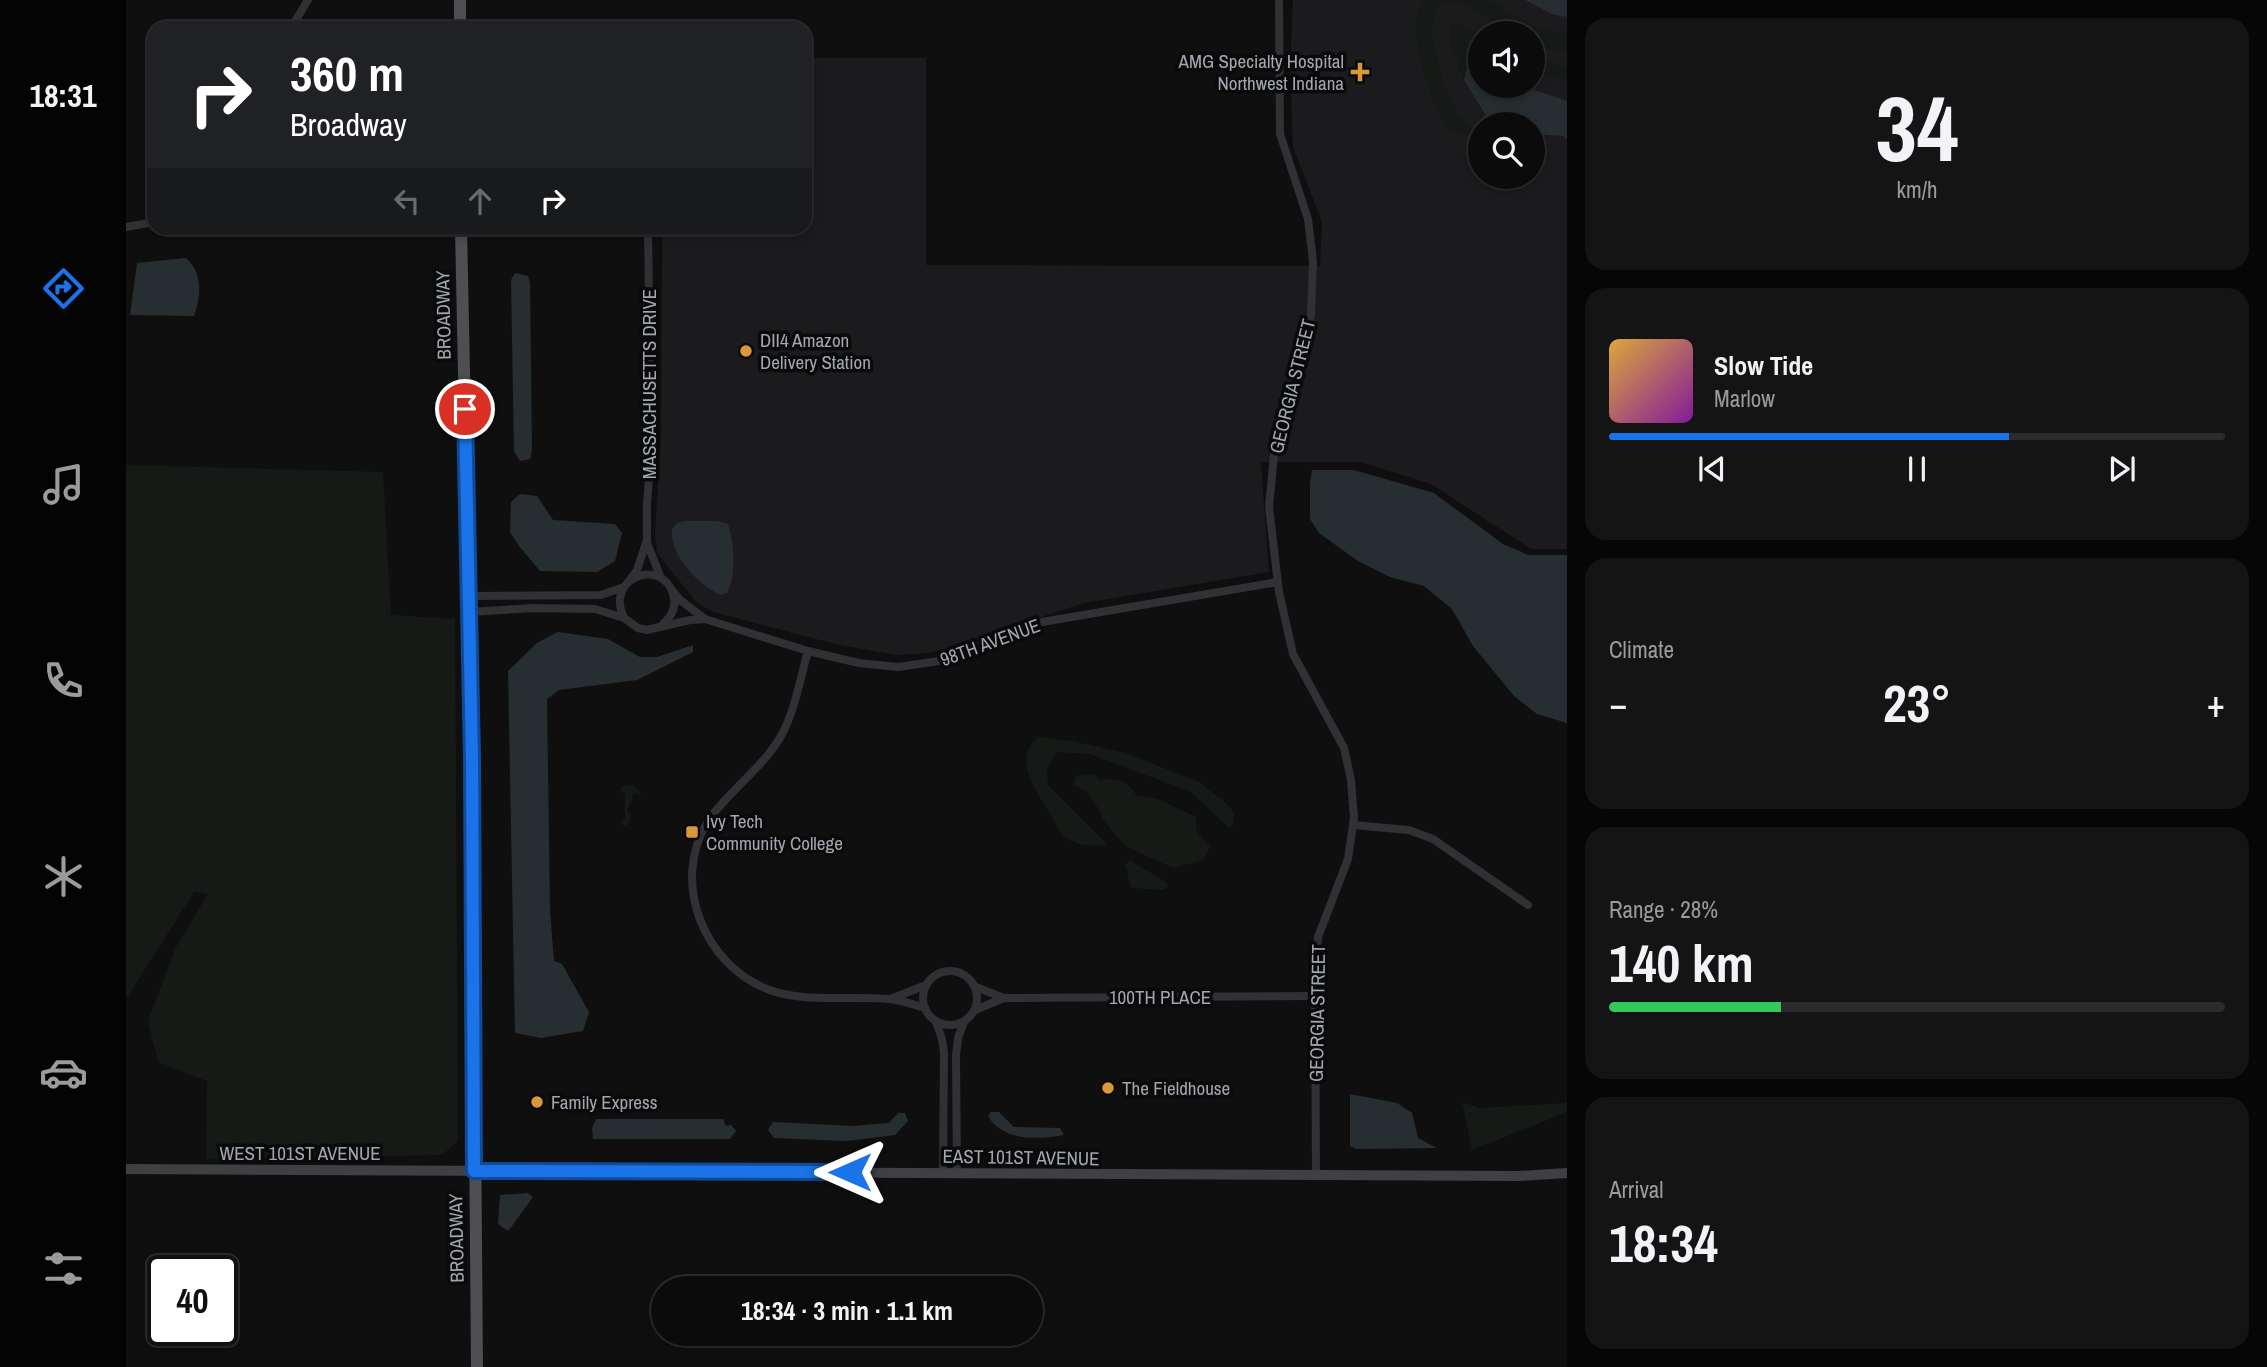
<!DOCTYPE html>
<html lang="en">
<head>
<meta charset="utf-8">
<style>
  :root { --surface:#0b0b0c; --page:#141415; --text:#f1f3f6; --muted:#9a9b9d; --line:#2b2b2d; --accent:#1a73e8 }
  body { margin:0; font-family:"Archivo Narrow",sans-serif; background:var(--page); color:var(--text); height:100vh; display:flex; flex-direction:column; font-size:26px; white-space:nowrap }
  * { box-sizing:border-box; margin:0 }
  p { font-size:23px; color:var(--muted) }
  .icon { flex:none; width:38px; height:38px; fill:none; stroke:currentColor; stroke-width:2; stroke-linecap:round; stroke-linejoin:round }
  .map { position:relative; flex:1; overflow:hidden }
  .side { display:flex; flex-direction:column; gap:18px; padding:18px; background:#060607; width:700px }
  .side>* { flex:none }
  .banner { position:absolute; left:21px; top:21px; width:665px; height:214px; border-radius:21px; box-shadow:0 4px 10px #0003,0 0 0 2px var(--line); background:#202124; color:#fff; overflow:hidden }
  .fabs { position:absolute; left:1342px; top:21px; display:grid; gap:14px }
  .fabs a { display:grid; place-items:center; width:77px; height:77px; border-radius:50%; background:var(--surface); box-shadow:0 4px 10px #0003,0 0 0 2px var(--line); font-size:35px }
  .speed { position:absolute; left:21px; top:1255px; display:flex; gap:14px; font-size:35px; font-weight:700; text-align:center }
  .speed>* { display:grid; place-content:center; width:91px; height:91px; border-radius:50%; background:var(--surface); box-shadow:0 4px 10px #0003,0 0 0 2px var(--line); line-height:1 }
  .speed .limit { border:4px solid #111; border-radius:10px; background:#fff; color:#111 }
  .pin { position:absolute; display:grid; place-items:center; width:60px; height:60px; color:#fff; margin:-30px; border:4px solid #fff; border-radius:50%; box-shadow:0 2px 7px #0007 }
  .me { position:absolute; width:77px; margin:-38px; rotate:270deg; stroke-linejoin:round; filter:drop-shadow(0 0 5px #0008) }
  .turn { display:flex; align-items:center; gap:24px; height:147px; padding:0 28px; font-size:32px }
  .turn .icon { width:91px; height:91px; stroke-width:2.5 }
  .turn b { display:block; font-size:49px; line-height:60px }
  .lanes { display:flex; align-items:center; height:66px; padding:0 28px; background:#0003; justify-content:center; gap:35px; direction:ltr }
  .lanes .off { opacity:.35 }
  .big { font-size:52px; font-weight:800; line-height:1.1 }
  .side .tile { flex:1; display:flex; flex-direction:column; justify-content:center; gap:10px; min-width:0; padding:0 24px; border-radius:21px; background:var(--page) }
  .side .dial { align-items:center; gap:0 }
  .dial b { font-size:91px; line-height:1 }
  .song { display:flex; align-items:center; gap:21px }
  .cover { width:84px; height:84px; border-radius:10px; background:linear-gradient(135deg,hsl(40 70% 55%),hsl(290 70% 35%)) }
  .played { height:7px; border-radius:4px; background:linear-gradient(90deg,var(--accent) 65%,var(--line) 65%) }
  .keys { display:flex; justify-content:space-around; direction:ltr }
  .heat { display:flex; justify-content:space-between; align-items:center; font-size:38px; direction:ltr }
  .charge { height:10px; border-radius:5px; background:linear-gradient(90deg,#34c759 28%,var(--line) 0) }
  .trip { position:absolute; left:525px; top:1276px; width:392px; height:70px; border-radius:35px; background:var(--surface); box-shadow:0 4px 10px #0003,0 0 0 2px var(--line); font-weight:800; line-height:70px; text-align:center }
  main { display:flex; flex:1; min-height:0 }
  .dock { display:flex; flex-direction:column; width:126px; justify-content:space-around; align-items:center; background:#040405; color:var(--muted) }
  .dock .icon { width:49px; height:49px }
  .dock .on { color:var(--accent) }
  .dock b { font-size:32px; color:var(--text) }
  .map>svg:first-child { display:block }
</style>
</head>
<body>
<main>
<nav class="dock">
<b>18:31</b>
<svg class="icon on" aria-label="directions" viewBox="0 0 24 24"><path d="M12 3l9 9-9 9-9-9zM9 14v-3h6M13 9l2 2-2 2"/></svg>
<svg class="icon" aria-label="music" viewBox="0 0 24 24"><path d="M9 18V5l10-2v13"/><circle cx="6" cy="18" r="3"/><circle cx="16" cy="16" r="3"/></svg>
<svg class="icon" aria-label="phone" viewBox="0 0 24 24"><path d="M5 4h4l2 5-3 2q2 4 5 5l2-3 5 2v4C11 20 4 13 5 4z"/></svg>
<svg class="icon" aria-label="climate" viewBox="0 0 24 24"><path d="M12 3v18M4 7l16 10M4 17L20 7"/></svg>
<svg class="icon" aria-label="car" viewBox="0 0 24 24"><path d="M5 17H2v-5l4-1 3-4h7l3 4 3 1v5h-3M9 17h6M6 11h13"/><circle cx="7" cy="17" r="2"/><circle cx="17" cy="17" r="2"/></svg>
<svg class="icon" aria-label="filters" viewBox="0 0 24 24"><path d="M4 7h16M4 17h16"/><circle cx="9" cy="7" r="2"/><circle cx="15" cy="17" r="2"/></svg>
</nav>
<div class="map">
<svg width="1441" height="1367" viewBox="0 0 1441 1367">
  <rect width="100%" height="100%" fill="#0f0f10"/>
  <path fill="#1b1b1d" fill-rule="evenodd" d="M1167 0H1441V549H1405L1305 484 1235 462H1135L1143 572 958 603 804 653 770 655 709 644 587 612 570 602 531 553 529 535 535 437 536 228H679V58H800V265L1194 266 1196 222 1167 147 1164 66ZM1354 33H1407V86H1354ZM1354 124H1407V177H1354Z"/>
  <g fill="#161a16">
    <path d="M1302 0H1363L1405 25 1441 34V50L1420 49 1407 43V33H1388L1336 3 1311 6 1305 34 1323 100 1344 127 1343 133 1336 135 1321 130C1307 107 1280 32 1294 8 1296 5 1299 3 1302 0Z"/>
    <path d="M1325 21 1354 34V52L1339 47 1342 65 1338 80 1325 48Z"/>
    <path d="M1407 56 1441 67V81L1407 72Z"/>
    <path d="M0 465 257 472 265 615 329 619 332 1141 316 1155 80 1159 81 1081 32 1062 22 1021 50 947 82 894 68 892 0 999Z"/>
    <path d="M912 737 946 741 1000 753 1073 782 1101 804 1108 813 1107 825 1103 828 1065 792 964 754 931 752 921 769 922 785 981 844C970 848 948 845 939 837 933 832 928 820 924 814 911 792 885 758 912 737Z"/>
    <path d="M968 774 973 780C989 778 1002 780 1010 795L1032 799 1070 817 1071 832 1084 847 1078 860 1047 868 999 846 976 818 972 808 960 791 947 785 950 776Z"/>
    <path d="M496 786H508L515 793 513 795 508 793 501 811 505 815 503 823 499 826 494 822 499 819V793L493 791Z"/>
    <path d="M1005 861 1041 883V887L1038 890 1005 888 999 864Z"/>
    <path d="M1336 1102 1353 1108 1441 1103V1112L1346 1150Z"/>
  </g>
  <g fill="#272e32">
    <path d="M1399 0H1441V17L1426 14Z"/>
    <path d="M1342 65 1354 70V86H1397L1441 101V139L1437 136 1407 134V124H1360L1359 114 1338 80Z"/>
    <path d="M60 258C77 273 75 296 68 316L4 315 11 263Z"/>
    <path d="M389 273 402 276 404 283 406 451 404 459 394 461 388 451 385 280Z"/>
    <path d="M1186 470H1228L1308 493 1377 544 1402 555H1441V723L1411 714 1388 696 1347 646 1326 609 1298 586 1264 577 1232 561 1193 533 1184 519V483Z"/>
    <path d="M394 494 411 496 427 520 489 524 496 533 489 561 471 572 414 571 393 546 384 532 385 502Z"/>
    <path d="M559 521H591L602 524C608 543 611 574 601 593L595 595C572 585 543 555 546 529L551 523Z"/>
    <path d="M432 632 482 639 514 657H531L567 645V652L511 680 433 690 421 699 424 911 428 961 436 964 463 1012 457 1031 415 1038 389 1033 382 671 411 643Z"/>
    <path d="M1224 1094 1271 1103 1286 1113 1292 1138 1311 1148 1230 1149 1224 1146Z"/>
    <path d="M865 1112H873L888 1127 934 1128 938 1135C912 1140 876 1141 862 1116Z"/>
    <path d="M772 1113H779L782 1121 769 1135 721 1141 648 1138 642 1130 647 1122 727 1126 763 1123Z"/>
    <path d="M470 1119H597L600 1126 605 1125 610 1131 604 1139H467L466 1128Z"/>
    <path d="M402 1193 407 1197 383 1230H380L372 1224 374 1195Z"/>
  </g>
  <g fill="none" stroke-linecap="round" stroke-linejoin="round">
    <g stroke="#303134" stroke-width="8">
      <path d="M1153 0 1154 134 1182 219 1187 261 1185 315 1149 445 1143 507 1153 592 1167 654 1218 748 1225 780 1228 818 1222 859 1192 937 1189 977 1190 1176"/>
      <path d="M165 28 182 0"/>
      <path d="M0 227 28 222"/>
      <path d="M274 228 301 232 470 228"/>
      <path d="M521 543 535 578"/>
      <path d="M503 581 511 570 521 540V504L525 451 522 228"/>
      <path d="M546 590 554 600 579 619 682 651 733 663 772 667 813 661 916 622 1152 582"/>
      <path d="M343 596 475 595 498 587"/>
      <path d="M343 612 407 608 469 609 498 618 512 628 521 630 564 620 579 619"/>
      <path d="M498 618C478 577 536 557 547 594 551 606 546 616 537 624"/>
      <path d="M682 651C674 679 669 711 655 736 636 769 603 790 582 821 544 882 578 964 641 989 679 1004 723 995 763 999 775 1000 787 1004 799 1008"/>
      <path d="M1227 825 1283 830 1307 839 1402 905"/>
      <circle cx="824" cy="998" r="27"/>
      <path d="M850 987 878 998 1189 996"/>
      <path d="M767 998 800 985"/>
      <path d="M849 1010 878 998"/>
      <path d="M810 1022 816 1039 818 1053 817 1173"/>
      <path d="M831 1173 830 1055 832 1038 838 1022"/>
    </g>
    <path stroke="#3f4044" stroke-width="10" d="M0 1169 1393 1176 1441 1173"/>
    <g stroke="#4d4f53" stroke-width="12">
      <path d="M334 0V28"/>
      <path d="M335 228 346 758 351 1367"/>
    </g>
  </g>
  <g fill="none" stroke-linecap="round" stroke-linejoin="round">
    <defs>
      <path id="route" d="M339 409 346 758 348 1171 724 1172"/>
    </defs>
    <use href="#route" stroke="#114b97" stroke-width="18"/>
    <use href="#route" stroke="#1a73e8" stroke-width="12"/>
  </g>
  <g fill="#db983b" stroke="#0a0a0b" stroke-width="2.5">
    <path d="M1230.5 61.5h7v7h7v7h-7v7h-7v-7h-7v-7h7z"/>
    <circle cx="620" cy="351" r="7"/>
    <rect x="559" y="825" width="14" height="14" rx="3.5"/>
    <circle cx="982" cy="1088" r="7"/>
    <circle cx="411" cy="1102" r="7"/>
  </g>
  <g text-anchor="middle" stroke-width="7" stroke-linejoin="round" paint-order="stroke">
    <g font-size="19" fill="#a2a7af" stroke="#0a0a0b" text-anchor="start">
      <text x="1218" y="68" text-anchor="end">AMG Specialty Hospital<tspan x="1218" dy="22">Northwest Indiana</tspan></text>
      <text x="634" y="347">DII4 Amazon<tspan x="634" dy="22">Delivery Station</tspan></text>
      <text x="580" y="828">Ivy Tech<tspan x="580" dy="22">Community College</tspan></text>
      <text x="996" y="1095">The Fieldhouse</text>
      <text x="425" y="1109">Family Express</text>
    </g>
    <g font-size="19" fill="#a2a7af" stroke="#0a0a0b">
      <text transform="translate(317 315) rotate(-91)" y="7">BROADWAY</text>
      <text transform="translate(523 384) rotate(-90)" y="7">MASSACHUSETTS DRIVE</text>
      <text transform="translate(1166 386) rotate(-76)" y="7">GEORGIA STREET</text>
      <text transform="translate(864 642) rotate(-20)" y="7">98TH AVENUE</text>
      <text x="1034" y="1004">100TH PLACE</text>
      <text transform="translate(1191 1013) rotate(-89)" y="7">GEORGIA STREET</text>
      <text x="174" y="1160">WEST 101ST AVENUE</text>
      <text transform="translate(895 1157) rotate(1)" y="7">EAST 101ST AVENUE</text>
      <text transform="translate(330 1238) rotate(-91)" y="7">BROADWAY</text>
    </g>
  </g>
</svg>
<div class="fabs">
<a><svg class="icon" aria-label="sound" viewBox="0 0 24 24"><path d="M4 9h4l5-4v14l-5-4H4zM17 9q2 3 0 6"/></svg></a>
<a><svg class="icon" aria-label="search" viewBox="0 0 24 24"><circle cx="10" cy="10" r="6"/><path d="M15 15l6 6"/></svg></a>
</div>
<div class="speed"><div class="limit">40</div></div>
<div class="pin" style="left:339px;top:409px;background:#d93025"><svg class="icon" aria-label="arrive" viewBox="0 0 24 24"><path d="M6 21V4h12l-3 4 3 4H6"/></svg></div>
<svg class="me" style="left:724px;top:1172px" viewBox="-20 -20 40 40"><path d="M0-17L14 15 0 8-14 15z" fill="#1a73e8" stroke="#fff" stroke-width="4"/></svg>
<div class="trip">18:34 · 3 min · 1.1 km</div>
<div class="banner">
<div class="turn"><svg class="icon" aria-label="right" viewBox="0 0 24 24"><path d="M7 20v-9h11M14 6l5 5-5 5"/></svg><div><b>360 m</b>Broadway</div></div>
<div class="lanes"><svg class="icon off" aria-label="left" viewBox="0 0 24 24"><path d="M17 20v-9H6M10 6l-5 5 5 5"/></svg><svg class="icon off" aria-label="ahead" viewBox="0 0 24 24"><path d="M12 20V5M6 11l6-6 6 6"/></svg><svg class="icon" aria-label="right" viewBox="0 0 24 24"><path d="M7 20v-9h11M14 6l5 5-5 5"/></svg></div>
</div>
</div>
<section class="side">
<div class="tile dial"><b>34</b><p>km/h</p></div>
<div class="tile">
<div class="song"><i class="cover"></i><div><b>Slow Tide</b><p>Marlow</p></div></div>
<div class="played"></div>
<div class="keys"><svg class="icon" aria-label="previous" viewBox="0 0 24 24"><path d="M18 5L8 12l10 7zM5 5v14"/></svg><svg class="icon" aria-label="pause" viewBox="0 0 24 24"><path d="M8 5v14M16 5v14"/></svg><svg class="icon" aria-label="next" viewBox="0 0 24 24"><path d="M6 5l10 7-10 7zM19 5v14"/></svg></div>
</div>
<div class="tile"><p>Climate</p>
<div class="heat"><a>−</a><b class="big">23°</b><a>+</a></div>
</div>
<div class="tile"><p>Range · 28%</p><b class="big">140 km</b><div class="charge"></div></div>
<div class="tile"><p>Arrival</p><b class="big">18:34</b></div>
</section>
</main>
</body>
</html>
